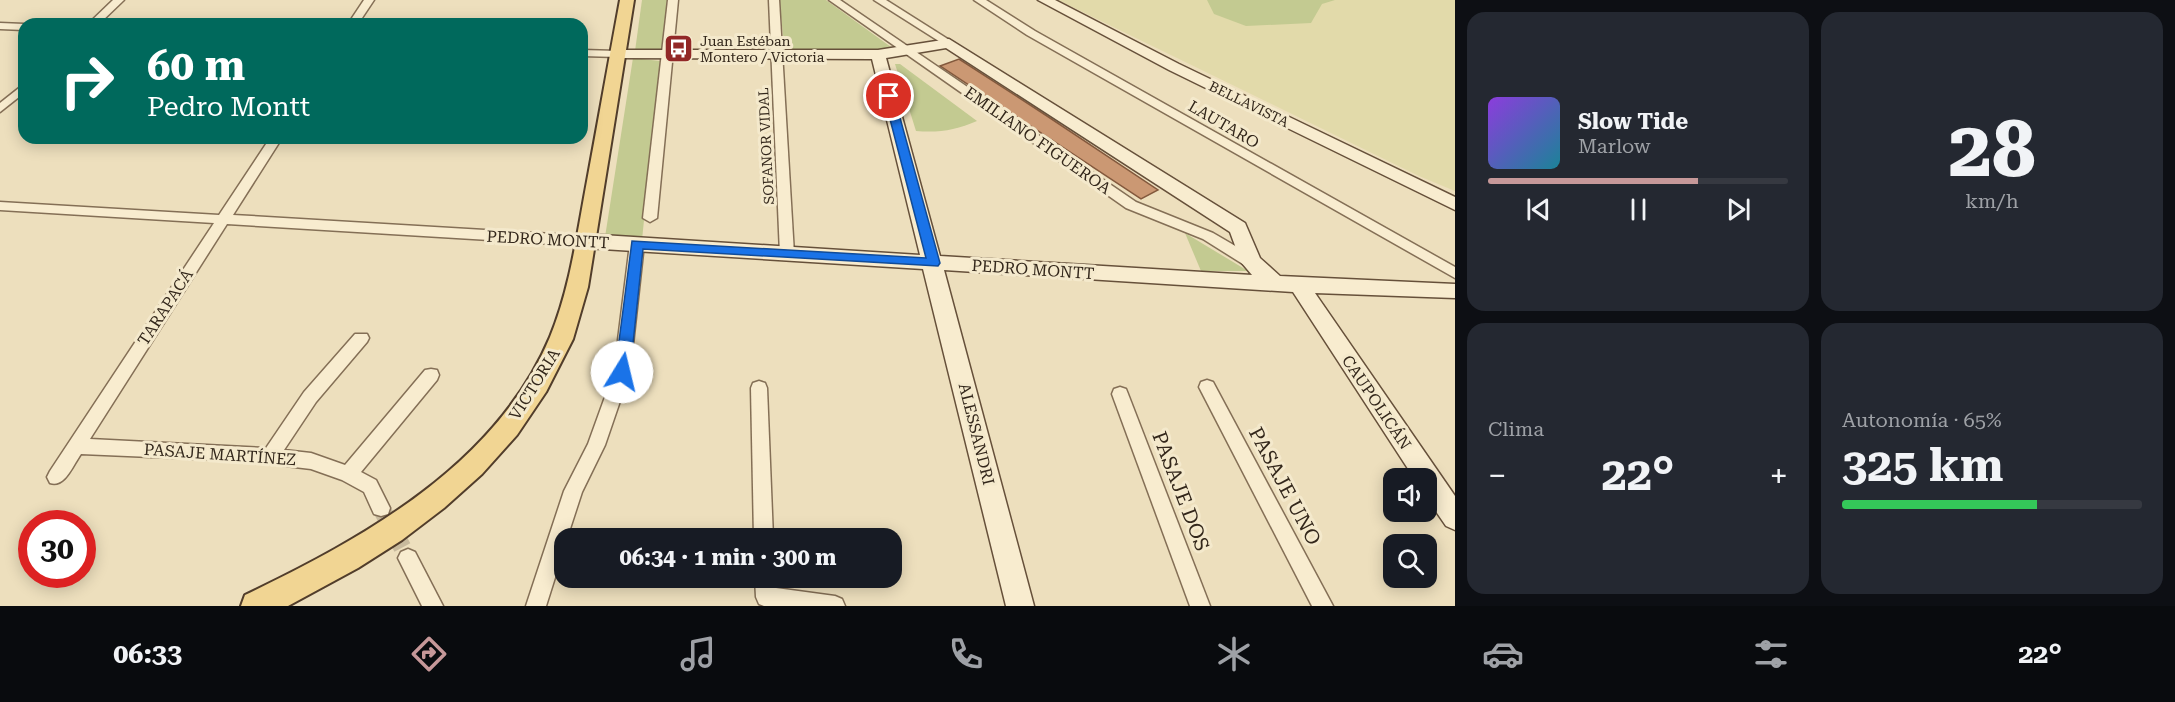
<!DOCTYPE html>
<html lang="es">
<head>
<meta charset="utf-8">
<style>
  :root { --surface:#171b24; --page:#242831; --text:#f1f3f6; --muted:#9ea1a6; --line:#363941; --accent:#c69899 }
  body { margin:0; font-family:"Roboto Serif",serif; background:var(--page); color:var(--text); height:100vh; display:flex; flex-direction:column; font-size:22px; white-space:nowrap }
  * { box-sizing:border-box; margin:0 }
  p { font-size:20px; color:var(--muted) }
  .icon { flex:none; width:33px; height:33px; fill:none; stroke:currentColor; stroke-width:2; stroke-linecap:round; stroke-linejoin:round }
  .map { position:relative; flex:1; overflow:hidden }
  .sheet { display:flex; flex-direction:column; gap:12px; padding:12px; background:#0d0f14; width:720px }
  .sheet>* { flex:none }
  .guide { position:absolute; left:18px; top:18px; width:570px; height:126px; border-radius:18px; box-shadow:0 3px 15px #0003; background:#00695c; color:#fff; overflow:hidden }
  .controls { position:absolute; left:1383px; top:468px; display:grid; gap:12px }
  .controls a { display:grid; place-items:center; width:54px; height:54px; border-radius:12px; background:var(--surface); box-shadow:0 3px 15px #0003; font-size:30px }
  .speed { position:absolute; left:18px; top:510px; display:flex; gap:12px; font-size:30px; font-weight:700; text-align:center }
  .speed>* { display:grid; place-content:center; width:78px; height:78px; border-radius:50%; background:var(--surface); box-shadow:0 3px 15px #0003; line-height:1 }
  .speed .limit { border:9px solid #d22; background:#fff; color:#111 }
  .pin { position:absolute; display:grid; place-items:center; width:51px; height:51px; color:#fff; margin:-26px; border:3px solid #fff; border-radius:50%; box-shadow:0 2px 6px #0007 }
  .me { position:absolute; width:66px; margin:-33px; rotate:9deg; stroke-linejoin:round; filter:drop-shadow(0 0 4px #0008) }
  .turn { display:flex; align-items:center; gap:21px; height:126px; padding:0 30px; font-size:27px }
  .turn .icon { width:78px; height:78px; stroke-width:2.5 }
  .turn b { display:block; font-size:42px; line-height:51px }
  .big { font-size:45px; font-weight:700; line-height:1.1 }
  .sheet .tile { flex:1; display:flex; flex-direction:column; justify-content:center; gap:9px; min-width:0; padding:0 21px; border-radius:18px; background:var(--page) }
  .sheet .dial { align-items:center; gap:0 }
  .dial b { font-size:78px; line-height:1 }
  .song { display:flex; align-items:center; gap:18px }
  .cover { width:72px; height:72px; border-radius:9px; background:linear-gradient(135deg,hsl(270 70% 55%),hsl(190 70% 35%)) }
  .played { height:6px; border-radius:3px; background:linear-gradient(90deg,var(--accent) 70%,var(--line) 70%) }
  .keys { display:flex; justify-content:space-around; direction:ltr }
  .heat { display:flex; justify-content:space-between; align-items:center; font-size:33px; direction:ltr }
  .charge { height:9px; border-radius:4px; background:linear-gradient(90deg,#34c759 65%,var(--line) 0) }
  .sheet .tiles { flex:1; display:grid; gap:12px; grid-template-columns:repeat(2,1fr) }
  .trip { position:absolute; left:554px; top:528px; width:348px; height:60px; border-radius:18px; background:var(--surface); box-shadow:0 3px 15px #0003; font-weight:700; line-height:60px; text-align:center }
  .menu { display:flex; height:96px; justify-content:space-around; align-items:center; background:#090b0e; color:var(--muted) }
  .menu .icon { width:42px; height:42px }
  .menu .on { color:var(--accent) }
  .menu b { font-size:27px; color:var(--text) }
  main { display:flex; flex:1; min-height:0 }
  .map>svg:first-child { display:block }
</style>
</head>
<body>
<main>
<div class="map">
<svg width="1455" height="606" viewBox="0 0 1455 606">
  <rect width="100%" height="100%" fill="#eddfbd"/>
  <path fill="#e2daaa" d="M1058 0H1455V191L1419 176Z"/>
  <g fill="#c3ca91">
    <path d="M642 0H667L662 50 635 51Z"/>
    <path d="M779 0H826L891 47 868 51H785Z"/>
    <path d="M1207 0H1335L1322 4 1311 23 1246 26 1214 14Z"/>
    <path d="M633 58 660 61 642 240 605 237Z"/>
    <path d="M895 64H900L977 121C956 130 939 133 916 131Z"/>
    <path d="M1185 233 1248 271H1201Z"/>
  </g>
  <path fill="#cb9873" stroke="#83593d" stroke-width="1.5" d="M959 59 1047 116 1158 190 1141 199 940 66Z"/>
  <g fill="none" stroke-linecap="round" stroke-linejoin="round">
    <path stroke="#c8ba9d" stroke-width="18" stroke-dasharray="18 9" stroke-linecap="butt" d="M381 508 408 558"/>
    <defs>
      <g id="street">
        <path d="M113 0H124L99 24H88Z"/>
        <path d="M364 0H374L358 24H348Z"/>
        <path d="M668 0H678L657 218 650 222 643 218Z"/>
        <path d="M769 0H779L794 254 787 259 780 254Z"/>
        <path d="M829 0H840L1136 202 1213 233 1256 258 1258 262 1256 266H1246L1203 239 1126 208Z"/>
        <path d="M874 0H886L954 43 945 45Z"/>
        <path d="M974 0H986L1035 31 1455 267V278L1027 35Z"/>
        <path d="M0 23 24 24V30L0 29Z"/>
        <path d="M582 50 618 51 623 54 618 57 582 56Z"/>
        <path d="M24 84V93L0 112V103Z"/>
        <path d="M270 138H282L233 215 586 236 593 241 586 246 227 224 90 439 266 448 304 392 355 334H367L369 338 367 342 316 402 284 450 311 453 345 465 425 370 431 369 437 370 439 375 437 380 361 472 376 480 390 508 388 514 381 516 374 514 364 492 342 480 311 469 244 461 81 454C73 465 65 488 50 483L47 477 50 471 214 223 0 210V202L219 215Z"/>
        <path d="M637 239 644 244 630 372 605 445 582 492 567 538H564V549L546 606H526L564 491 588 444 614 372 630 244Z"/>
        <path d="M1207 380 1213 382 1333 606H1312L1199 387 1201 382Z"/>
        <path d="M759 381 765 383 767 388 773 538H754L751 388 753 383Z"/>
        <path d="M1120 387 1126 389 1128 394 1210 606H1190L1112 394 1114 389Z"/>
        <path d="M408 549 415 552 443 606H422L398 558 401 552Z"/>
        <path d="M755 578H775L776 588 835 596 842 599 845 606H764L759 604 756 597Z"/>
      </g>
      <g id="secondary">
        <path d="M1038 0H1055L1179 64 1455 197V210L1169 70Z"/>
        <path d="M949 39 1245 223 1260 258 1280 276 1455 284V298L1315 293 1455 496V530L1446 526 1426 497V478H1414L1293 292 944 270 1034 606H1006L923 269 586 248 579 246 576 241 579 236 586 234 920 255 872 59 618 58 611 54 618 50H878ZM946 48 1230 232 1241 262 1252 275 940 256 886 58Z"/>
      </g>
      <path id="primary" d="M620 0H634L588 287 573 339 546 392 517 435 482 474 444 508 402 540 358 568 288 606H241L245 595C364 538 496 465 550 337 569 291 576 241 585 192 597 128 608 64 620 0Z"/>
    </defs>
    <use href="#street" stroke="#846f56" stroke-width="3"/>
    <use href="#secondary" stroke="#66503a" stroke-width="3"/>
    <use href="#primary" stroke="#513d2b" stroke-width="4"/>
    <use href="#street" fill="#f8eccf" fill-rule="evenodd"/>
    <use href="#secondary" fill="#f8eccf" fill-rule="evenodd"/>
    <use href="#primary" fill="#f1d593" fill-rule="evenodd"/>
  </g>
  <path fill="#1a73e8" stroke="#114b97" stroke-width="1.5" d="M889 93 894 96 940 263 938 266 643 249 630 372 628 376H617L615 372 632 241 926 258 884 96Z"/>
  <defs>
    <symbol id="bus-square" viewBox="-11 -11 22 22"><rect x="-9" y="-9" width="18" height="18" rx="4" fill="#922827" stroke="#f4e9cc"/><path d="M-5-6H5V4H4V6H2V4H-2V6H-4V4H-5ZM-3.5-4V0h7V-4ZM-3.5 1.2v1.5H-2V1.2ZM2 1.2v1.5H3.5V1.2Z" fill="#fff"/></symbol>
  </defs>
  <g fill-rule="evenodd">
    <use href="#bus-square" x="662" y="32" width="33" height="33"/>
  </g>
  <g text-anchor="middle" stroke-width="6" stroke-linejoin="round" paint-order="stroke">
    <g font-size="14" fill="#33271b" stroke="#f4e9cc" text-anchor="start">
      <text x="700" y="46">Juan Estéban<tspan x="700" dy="16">Montero / Victoria</tspan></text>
    </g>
    <g font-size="14" fill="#33271b" stroke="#f4e9cc">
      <text transform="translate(1249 104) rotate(26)" y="5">BELLAVISTA</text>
      <text transform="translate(766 146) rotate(-93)" y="5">SOFANOR VIDAL</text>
    </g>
    <g font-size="16" fill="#33271b" stroke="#f4e9cc">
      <text transform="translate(1224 124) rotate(30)" y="6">LAUTARO</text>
      <text transform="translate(1038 140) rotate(35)" y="6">EMILIANO FIGUEROA</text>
      <text transform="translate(548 239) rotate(3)" y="6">PEDRO MONTT</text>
      <text transform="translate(1033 269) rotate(4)" y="6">PEDRO MONTT</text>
      <text transform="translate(165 307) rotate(-57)" y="6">TARAPACÁ</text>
      <text transform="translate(534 384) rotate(-58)" y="6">VICTORIA</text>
      <text transform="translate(1377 402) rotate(56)" y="6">CAUPOLICÁN</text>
      <text transform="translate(977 434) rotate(76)" y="6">ALESSANDRI</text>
      <text transform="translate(220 454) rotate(4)" y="6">PASAJE MARTÍNEZ</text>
    </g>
    <g font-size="20" fill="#33271b" stroke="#f4e9cc">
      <text transform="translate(1285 486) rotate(62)" y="7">PASAJE UNO</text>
      <text transform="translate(1181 491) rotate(69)" y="7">PASAJE DOS</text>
    </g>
  </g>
</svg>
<div class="controls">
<a><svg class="icon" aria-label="sound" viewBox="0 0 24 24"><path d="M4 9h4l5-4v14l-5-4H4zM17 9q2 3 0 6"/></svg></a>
<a><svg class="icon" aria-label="search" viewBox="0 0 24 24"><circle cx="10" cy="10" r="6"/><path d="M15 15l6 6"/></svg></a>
</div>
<div class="speed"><div class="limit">30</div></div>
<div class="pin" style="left:889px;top:96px;background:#d93025"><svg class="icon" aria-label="arrive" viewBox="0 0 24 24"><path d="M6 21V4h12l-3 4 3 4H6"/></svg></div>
<svg class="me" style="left:622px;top:372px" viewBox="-20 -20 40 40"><circle r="19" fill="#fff"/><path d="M0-13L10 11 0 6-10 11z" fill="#1a73e8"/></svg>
<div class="trip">06:34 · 1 min · 300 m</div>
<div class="guide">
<div class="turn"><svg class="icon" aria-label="right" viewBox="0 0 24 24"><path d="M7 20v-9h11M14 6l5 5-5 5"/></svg><div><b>60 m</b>Pedro Montt</div></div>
</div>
</div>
<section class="sheet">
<div class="tiles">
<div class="tile">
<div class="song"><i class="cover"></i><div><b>Slow Tide</b><p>Marlow</p></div></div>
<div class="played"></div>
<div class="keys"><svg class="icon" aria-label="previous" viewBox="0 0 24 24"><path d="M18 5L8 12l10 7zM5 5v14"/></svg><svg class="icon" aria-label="pause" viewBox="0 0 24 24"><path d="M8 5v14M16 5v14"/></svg><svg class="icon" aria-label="next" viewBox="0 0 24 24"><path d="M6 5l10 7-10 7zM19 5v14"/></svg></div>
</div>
<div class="tile dial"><b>28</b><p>km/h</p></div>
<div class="tile"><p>Clima</p>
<div class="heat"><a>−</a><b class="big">22°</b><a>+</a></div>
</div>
<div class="tile"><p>Autonomía · 65%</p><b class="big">325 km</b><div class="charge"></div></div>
</div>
</section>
</main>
<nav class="menu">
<b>06:33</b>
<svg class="icon on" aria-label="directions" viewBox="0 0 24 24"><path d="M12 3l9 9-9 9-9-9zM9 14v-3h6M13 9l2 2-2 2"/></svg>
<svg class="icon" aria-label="music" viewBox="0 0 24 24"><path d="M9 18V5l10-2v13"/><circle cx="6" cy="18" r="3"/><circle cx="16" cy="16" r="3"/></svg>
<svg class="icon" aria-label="phone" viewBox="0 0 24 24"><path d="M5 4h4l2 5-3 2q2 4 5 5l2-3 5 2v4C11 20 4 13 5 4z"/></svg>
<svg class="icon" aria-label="climate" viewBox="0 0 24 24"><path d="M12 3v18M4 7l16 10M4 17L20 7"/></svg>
<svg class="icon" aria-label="car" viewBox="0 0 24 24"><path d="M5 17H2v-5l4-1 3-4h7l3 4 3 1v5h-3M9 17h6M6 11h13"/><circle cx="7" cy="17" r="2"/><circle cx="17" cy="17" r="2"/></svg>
<svg class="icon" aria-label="filters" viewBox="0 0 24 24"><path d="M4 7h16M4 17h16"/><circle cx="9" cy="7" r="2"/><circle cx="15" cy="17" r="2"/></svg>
<b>22°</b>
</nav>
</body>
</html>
